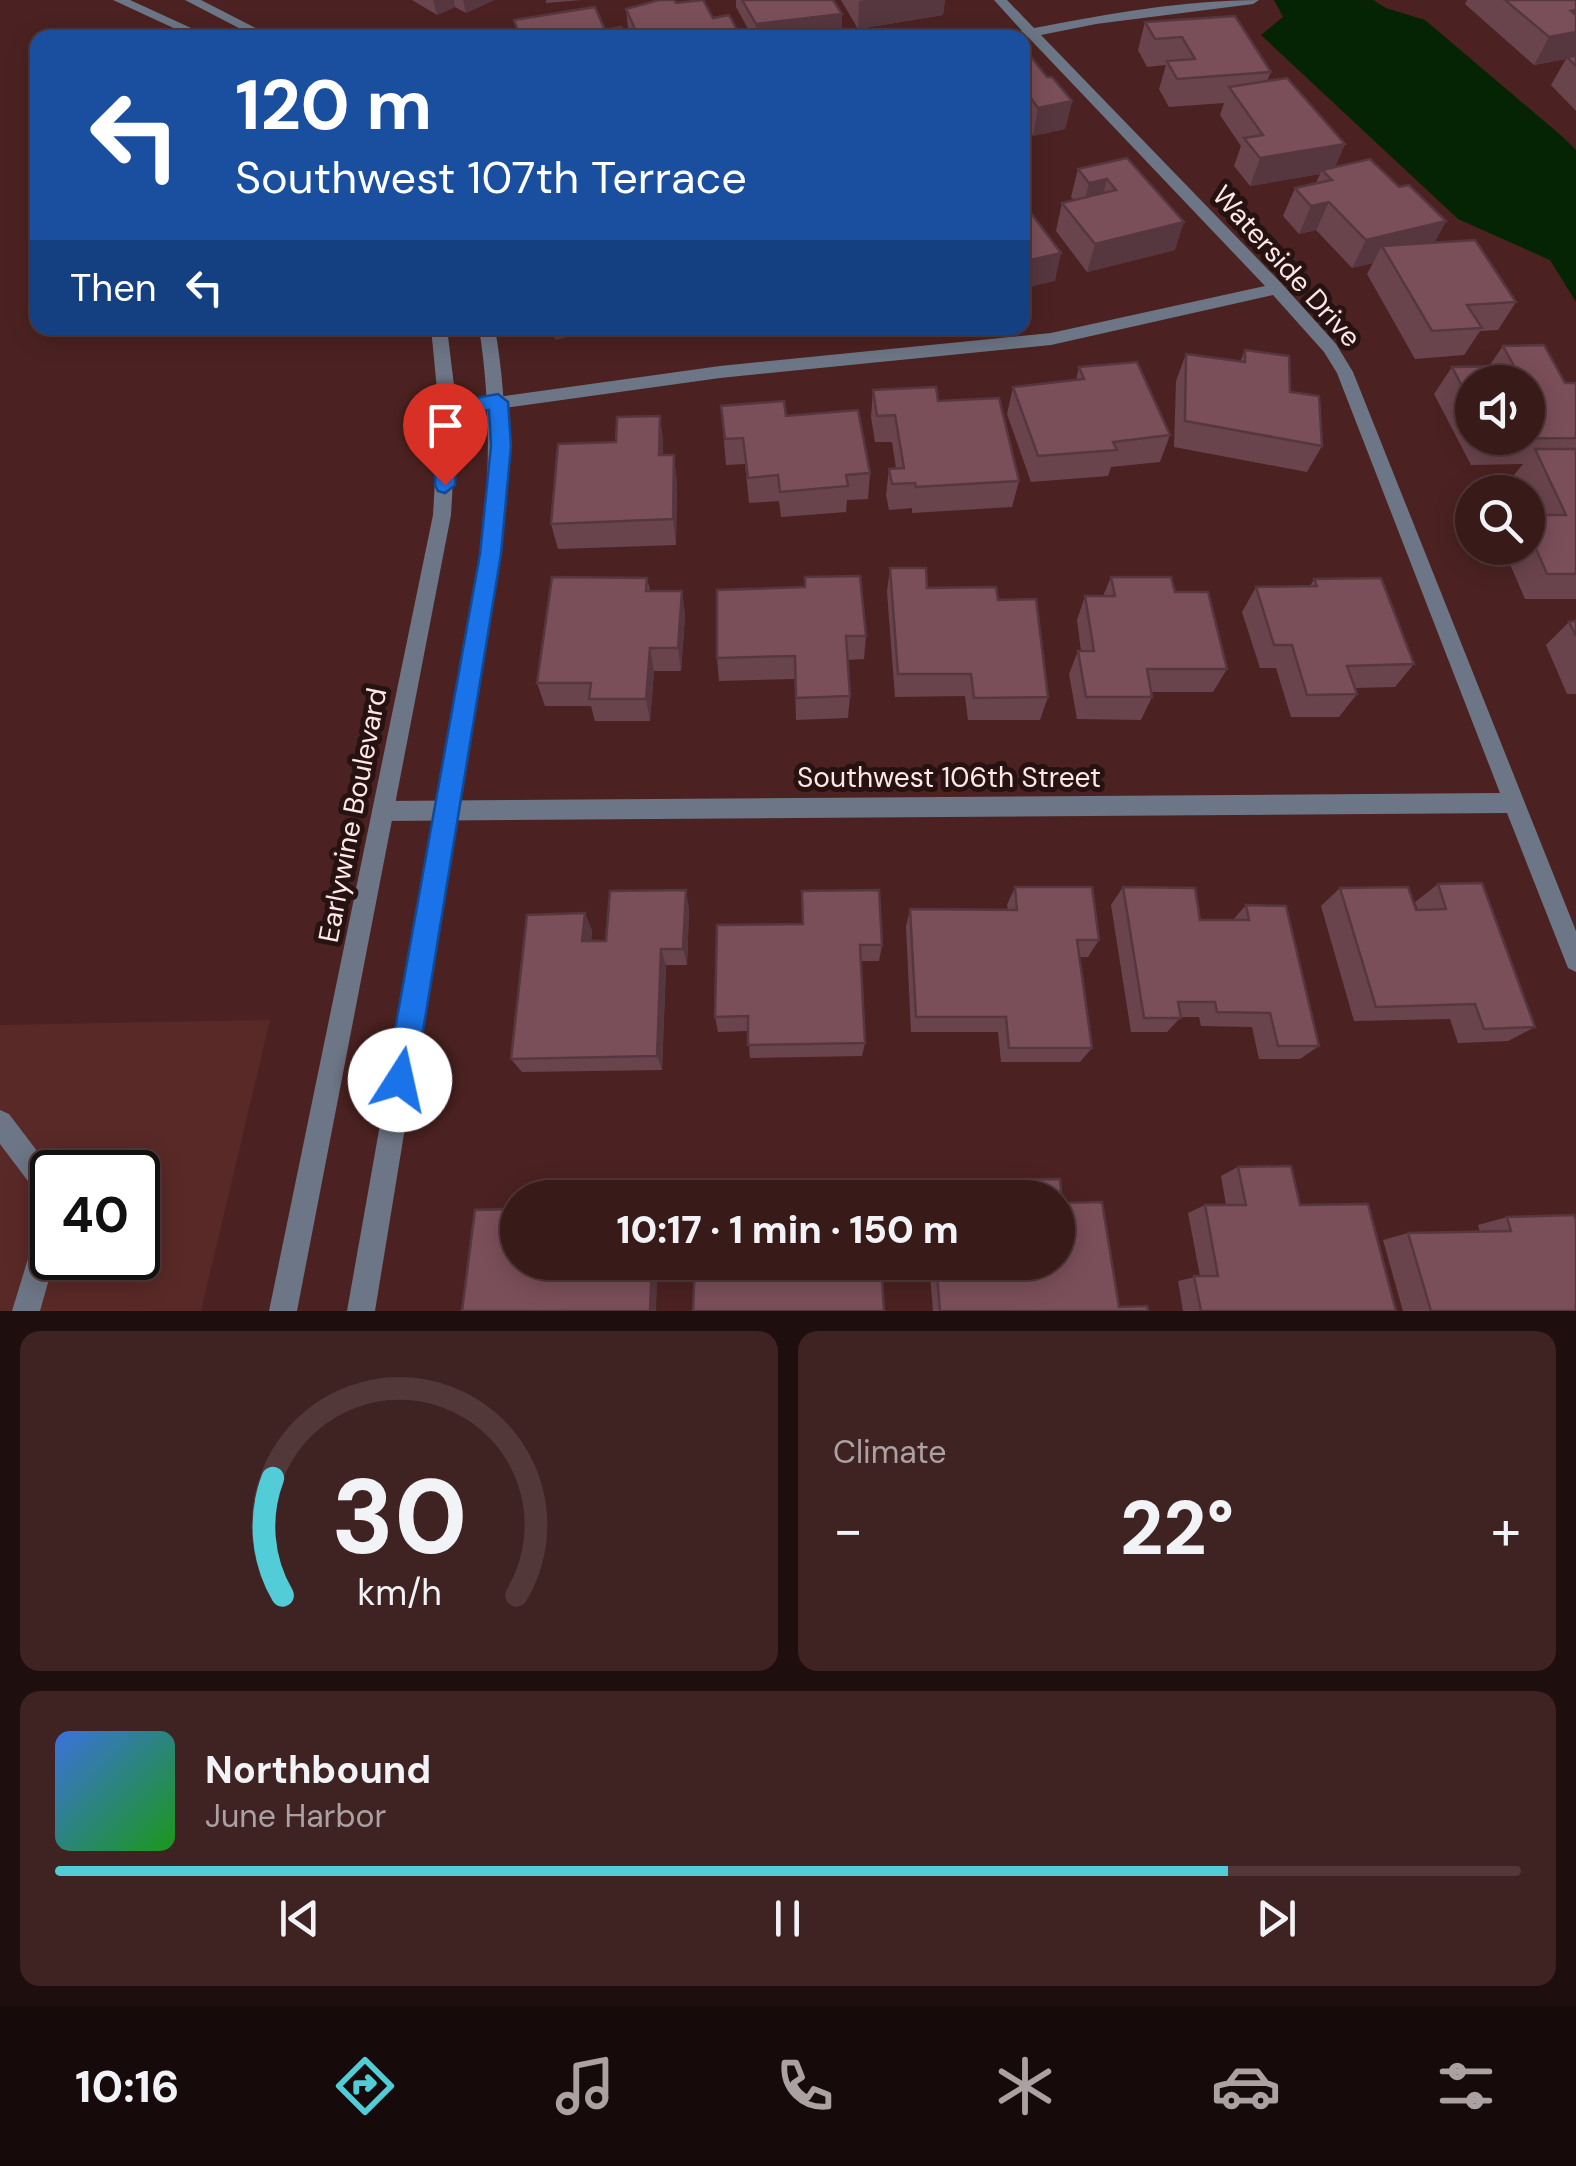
<!DOCTYPE html>
<html lang="en">
<head>
<meta charset="utf-8">
<style>
  :root { --surface:#381a19; --page:#3f2322; --text:#f1f3f6; --muted:#aba1a2; --line:#523838; --accent:#52ccd6 }
  body { margin:0; font-family:"DM Sans",sans-serif; background:var(--page); color:var(--text); height:100vh; display:flex; flex-direction:column; font-size:38px; white-space:nowrap }
  * { box-sizing:border-box; margin:0 }
  p { font-size:32px; color:var(--muted) }
  .icon { flex:none; width:55px; height:55px; fill:none; stroke:currentColor; stroke-width:2; stroke-linecap:round; stroke-linejoin:round }
  .map { position:relative; height:1311px; overflow:hidden }
  .side { display:flex; flex-direction:column; gap:20px; padding:20px; background:#1f0e0e; flex:1 }
  .side>* { flex:none }
  .guide { position:absolute; left:30px; top:30px; width:1000px; height:305px; border-radius:20px; box-shadow:0 5px 25px #0003,0 0 0 2px var(--line); background:#1a4fa0; color:#fff; overflow:hidden }
  .fabs { position:absolute; left:1455px; top:365px; display:grid; gap:20px }
  .fabs a { display:grid; place-items:center; width:90px; height:90px; border-radius:50%; background:var(--surface); box-shadow:0 5px 25px #0003,0 0 0 2px var(--line); font-size:50px }
  .speed { position:absolute; left:30px; top:1150px; display:flex; gap:20px; font-size:50px; font-weight:700; text-align:center }
  .speed>* { display:grid; place-content:center; width:130px; height:130px; border-radius:50%; background:var(--surface); box-shadow:0 5px 25px #0003,0 0 0 2px var(--line); line-height:1 }
  .speed .limit { border:5px solid #111; border-radius:15px; background:#fff; color:#111 }
  .pin { position:absolute; display:grid; place-items:center; width:85px; height:85px; color:#fff; margin:-102px -42px; border-radius:50% 50% 50% 0; rotate:-45deg; box-shadow:0 0 10px #0007 }
  .pin .icon { rotate:45deg }
  .me { position:absolute; width:110px; margin:-55px; rotate:10deg; stroke-linejoin:round; filter:drop-shadow(0 0 8px #0008) }
  .turn { display:flex; align-items:center; gap:35px; height:210px; padding:0 40px; font-size:45px }
  .turn .icon { width:130px; height:130px; stroke-width:2.5 }
  .turn b { display:block; font-size:70px; line-height:85px }
  .then { display:flex; align-items:center; height:95px; padding:0 40px; background:#0003; gap:20px; font-size:38px }
  .big { font-size:75px; font-weight:800; line-height:1.1 }
  .side .tile { flex:1; display:flex; flex-direction:column; justify-content:center; gap:15px; min-width:0; padding:0 35px; border-radius:20px; background:var(--page) }
  .side .dial { align-items:center; gap:0 }
  .dial svg { height:260px; overflow:visible; fill:none; stroke:var(--line); stroke-width:7; stroke-linecap:round; text-anchor:middle }
  .dial text { fill:var(--text); stroke:none }
  .song { display:flex; align-items:center; gap:30px }
  .cover { width:120px; height:120px; border-radius:15px; background:linear-gradient(135deg,hsl(220 70% 55%),hsl(120 70% 35%)) }
  .played { height:10px; border-radius:5px; background:linear-gradient(90deg,var(--accent) 80%,var(--line) 80%) }
  .keys { display:flex; justify-content:space-around; direction:ltr }
  .heat { display:flex; justify-content:space-between; align-items:center; font-size:55px; direction:ltr }
  .side .tiles { flex:1; display:grid; gap:20px; grid-template-columns:1fr 1fr }
  .tile:last-child { grid-column:span 2 }
  .trip { position:absolute; left:500px; top:1180px; width:575px; height:100px; border-radius:50px; background:var(--surface); box-shadow:0 5px 25px #0003,0 0 0 2px var(--line); font-weight:800; line-height:100px; text-align:center }
  .dock { display:flex; height:160px; justify-content:space-around; align-items:center; background:#160a0a; color:var(--muted) }
  .dock .icon { width:70px; height:70px }
  .dock .current { color:var(--accent) }
  .dock b { font-size:45px; color:var(--text) }
  .map>svg:first-child { display:block }
</style>
</head>
<body>
<div class="map">
<svg width="1576" height="1311" viewBox="0 0 1576 1311">
  <rect width="100%" height="100%" fill="#4b2221"/>
  <path fill="#592927" fill-rule="evenodd" d="M270 1020 201 1311H0V1025ZM52 1172H138V1258H52Z"/>
  <path fill="#042404" d="M1274 0H1373L1386 8 1425 20 1564 138 1576 150V302L1550 260 1458 219 1261 35 1283 17Z"/>
  <g fill="none" stroke-linecap="round" stroke-linejoin="round">
    <g fill="#6d7686" fill-rule="evenodd">
      <path d="M0 1110 9 1114 53 1172 52 1205 43 1201 0 1144Z"/>
      <path d="M52 1210V1258H55L40 1311H12L39 1223 43 1214Z"/>
    </g>
    <path fill="#6d7686" fill-rule="evenodd" d="M994 0H1007L1034 28C1108 14 1184 0 1259 0L1253 4 1096 24 1041 35 1283 285 1336 344 1353 372 1576 931V972L1568 968 1507 813 383 821 375 818 372 811 375 804 383 801 1500 793 1337 373 1324 352 1273 295 1051 345 720 378 448 416 442 414 439 410 442 406 448 404 720 366 1051 333 1265 286 1028 37 999 38 1022 31Z"/>
    <g fill="#6d7686" fill-rule="evenodd">
      <path d="M113 0H130L213 38H195Z"/>
      <path d="M185 0H201L275 38H258Z"/>
      <path d="M431 328H447L457 410 451 515 297 1311H269L433 515 439 410Z"/>
      <path d="M479 328H495C508 404 508 477 499 554L375 1311H347L481 554C490 478 491 404 479 328Z"/>
    </g>
  </g>
  <g fill="#6a444d" fill-rule="evenodd">
    <path d="M412 0H494L466 13 455 7 437 15Z"/>
    <path d="M546 0H582L546 3Z"/>
    <path d="M736 0H833L842 14 841 33 803 38H753L736 7Z"/>
    <path d="M841 0H945L943 15 858 29Z"/>
    <path d="M1467 0H1576V111L1551 85 1566 59 1534 65 1465 4Z"/>
    <path d="M676 3 713 18 739 38H632L628 28 626 9Z"/>
    <path d="M1145 22 1271 72 1267 81 1345 144 1335 167 1399 187 1446 221 1434 243 1516 302 1498 330 1480 331 1464 355 1415 359 1367 274 1373 263 1352 268 1316 230 1299 234 1283 216 1295 188 1316 183 1320 174 1250 186 1234 166 1241 146 1220 115 1224 103 1169 107 1159 89 1166 65 1147 67 1138 50Z"/>
    <path d="M1022 54 1072 101 1065 129 1033 136 1025 125Z"/>
    <path d="M1127 158 1175 250 1087 272 1056 231 1062 203 1074 200 1071 197 1078 169Z"/>
    <path d="M1503 346 1565 383H1576V599H1525L1503 548H1528V515H1532L1528 504V492H1522L1514 475 1523 464 1471 465 1434 394 1452 367 1489 366ZM1472 382 1528 438H1472Z"/>
    <path d="M1245 350 1290 392 1322 446 1307 472 1174 447 1176 381 1186 354 1240 362Z"/>
    <path d="M1079 367 1170 435 1160 462 1111 467 1108 476 1031 482 1007 414 1013 387 1076 380Z"/>
    <path d="M873 390 938 401 1019 481 1012 507 912 513V508L889 510 886 495 889 469 896 468 892 442H875L871 417Z"/>
    <path d="M721 406 786 416 870 473 868 499 847 500 846 512 781 517 779 501 749 503 745 464 726 465Z"/>
    <path d="M660 416 663 442V455L677 481 676 545 558 549 551 524Z"/>
    <path d="M890 568 927 588 998 600 1048 697 1040 720H968L965 696 895 697 887 592Z"/>
    <path d="M805 577 866 636 864 659 847 660 850 696 848 718 796 720 795 679 719 681 717 658 805 587Z"/>
    <path d="M1111 577 1175 592 1227 669 1213 692H1151L1152 697 1141 720 1077 719 1069 674 1078 651H1081L1077 620 1085 596H1103Z"/>
    <path d="M647 578 650 591H682L685 616 681 671H654L650 721H595L591 706H545L537 683Z"/>
    <path d="M1314 579 1414 664 1395 687 1355 688 1357 694 1339 717H1291L1276 668H1260L1242 612 1256 587 1310 586Z"/>
    <path d="M1576 621V694H1567L1546 645 1569 622Z"/>
    <path d="M1438 884 1535 1027 1508 1041 1458 1043 1450 1019 1354 1021 1321 906 1340 888 1418 910 1415 902Z"/>
    <path d="M1015 887 1099 940 1088 957H1080L1092 1048 1080 1062H1001L998 1032H911L906 927 910 909 1008 910 1007 905Z"/>
    <path d="M1123 887 1200 920H1233L1246 905 1319 1046 1300 1059H1259L1252 1027 1201 1026 1199 1017H1181L1167 1032H1131L1111 905Z"/>
    <path d="M802 891 882 945 879 961H861L865 1043 862 1056 750 1058 748 1031 718 1032 715 1017 802 924Z"/>
    <path d="M689 908 687 965H666L662 1070 522 1072 511 1059 592 930 591 941H606Z"/>
    <path d="M1238 1167 1300 1205 1396 1311H1183L1178 1281 1200 1276 1188 1213 1205 1205H1226L1221 1176Z"/>
    <path d="M1060 1179 1062 1203 1102 1202 1119 1307 1147 1306 1148 1311H933L929 1262H1058V1198H975L974 1189 982 1180Z"/>
    <path d="M1507 1217 1576 1311H1403L1383 1240 1408 1233 1480 1232 1478 1225Z"/>
  </g>
  <g fill="#56373f">
    <path d="M433 0H454L455 7 437 15Z"/>
    <path d="M463 0H494L466 13Z"/>
    <path d="M866 0H945L943 15 858 29 859 1Z"/>
    <path d="M1576 10V57L1534 65 1549 37 1571 11Z"/>
    <path d="M842 14 841 33 803 38H756V24Z"/>
    <path d="M689 31 690 38H667Z"/>
    <path d="M739 33V38H712Z"/>
    <path d="M1031 98 1025 125 1022 126V99Z"/>
    <path d="M1072 101 1065 129 1033 136 1038 108Z"/>
    <path d="M1345 144 1333 172 1322 170 1320 174 1250 186 1260 158Z"/>
    <path d="M1107 179 1100 207 1082 211 1089 183Z"/>
    <path d="M1329 202 1316 230 1299 234 1311 206Z"/>
    <path d="M1446 221 1431 248 1382 246 1373 263 1352 268 1366 240Z"/>
    <path d="M1184 222 1175 250 1087 272 1095 244Z"/>
    <path d="M1061 253 1055 281 1022 289V262Z"/>
    <path d="M552 328H610L555 340Z"/>
    <path d="M612 328H654L613 337Z"/>
    <path d="M660 416 663 442V482L659 455Z"/>
    <path d="M674 455 677 481 676 545 673 519Z"/>
    <path d="M682 591 685 616 681 671 678 648Z"/>
    <path d="M650 648 654 671 650 721 646 699Z"/>
    <path d="M686 890 689 908 687 965 683 949Z"/>
    <path d="M585 913 592 930 590 958 582 941Z"/>
    <path d="M661 949 666 965 662 1070 657 1056Z"/>
    <path d="M652 1262H658L656 1311H650Z"/>
  </g>
  <g fill="#7b4f5a" stroke="#56373f" stroke-width="2.5">
    <path d="M659 0H674L676 3 703 0 713 18 729 15 739 33 712 38H693L689 31 667 38H639L626 9Z"/>
    <path d="M742 0H833L842 14 756 24Z"/>
    <path d="M1505 0H1576V10L1571 11 1576 15V32L1549 37Z"/>
    <path d="M595 7 605 30 621 27 626 38H520L514 20Z"/>
    <path d="M1235 16 1271 72 1177 79 1167 61 1195 59 1182 37 1155 39 1145 22Z"/>
    <path d="M469 29 473 36 498 30 502 38H431Z"/>
    <path d="M1028 53 1047 77H1052L1072 101 1038 108 1031 98 1022 99V54Z"/>
    <path d="M1576 56V66L1567 57Z"/>
    <path d="M1287 78 1345 144 1260 158 1244 138 1263 135 1229 87Z"/>
    <path d="M1127 158 1184 222 1095 244 1062 203 1116 190 1107 179 1089 183 1078 169Z"/>
    <path d="M1370 159 1399 187 1409 185 1446 221 1366 240 1329 202 1311 206 1295 188 1332 180 1322 170Z"/>
    <path d="M1022 201 1061 253 1022 262Z"/>
    <path d="M1475 240 1516 302 1467 305 1482 328 1432 331 1382 246Z"/>
    <path d="M1544 345 1565 383H1576V438L1490 439 1528 438V382H1472V405L1452 367 1514 366 1503 346Z"/>
    <path d="M1245 350 1289 356 1290 392 1319 396 1322 446 1185 421 1186 354 1245 362Z"/>
    <path d="M1137 362 1170 435 1113 442 1117 450 1038 456 1013 387 1084 379 1079 367Z"/>
    <path d="M936 387 938 401 999 398 1019 481 916 487 915 483 892 484 889 469 904 468 895 415 877 416 873 390Z"/>
    <path d="M784 401 786 416 858 410 870 473 846 475 848 486 780 492 778 475 748 478 743 438 725 439 721 406Z"/>
    <path d="M660 416 659 455H674L673 519 551 524 558 444 616 442 617 417Z"/>
    <path d="M1535 449H1576V574H1547L1528 530V515H1566Z"/>
    <path d="M890 568H926L927 588 996 587 998 600 1036 599 1048 697 974 698 971 674H898Z"/>
    <path d="M860 576 866 636H846L850 696 796 698 795 656 717 658V590L805 587V577Z"/>
    <path d="M552 577 647 578 646 591H682L678 648H650L646 699H589L591 683H537Z"/>
    <path d="M1111 577H1171L1175 592H1208L1227 669H1147L1152 697H1086L1078 651H1094L1085 596H1115Z"/>
    <path d="M1381 578 1414 664 1347 666 1357 694 1307 695 1292 645H1274L1256 587 1317 586 1314 579Z"/>
    <path d="M1576 621V636L1569 622Z"/>
    <path d="M1482 883 1535 1027 1484 1029 1475 1004 1376 1007 1340 888 1408 887 1416 910 1446 909 1438 884Z"/>
    <path d="M1015 887H1092L1099 940H1077L1092 1048H1009L1006 1017H916L910 909 1017 910Z"/>
    <path d="M1123 887 1195 888 1200 920H1249L1246 905 1286 906 1319 1046H1278L1270 1013 1217 1012 1215 1002H1178L1181 1018H1144Z"/>
    <path d="M686 890 683 949H661L657 1056 511 1059 527 915 585 913 582 941H606L610 891Z"/>
    <path d="M879 890 882 945H860L865 1043 748 1045V1016L715 1017 717 925 803 924 802 891Z"/>
    <path d="M1291 1166 1300 1205 1368 1204 1396 1311H1201L1194 1276H1218L1205 1205H1246L1238 1167Z"/>
    <path d="M1060 1179 1062 1203 1102 1202 1119 1307 1147 1306 1148 1311H940L936 1262H1058V1198H984L982 1180Z"/>
    <path d="M656 1194 655 1198H518V1262H652L650 1311H462L475 1210 515 1209 517 1195Z"/>
    <path d="M1574 1215 1576 1220V1311H1431L1408 1233 1511 1231 1507 1217Z"/>
    <path d="M695 1262H881L884 1311H693Z"/>
  </g>
  <path fill="#1a73e8" stroke="#114b97" stroke-width="2.5" d="M498 394 508 402 511 446 501 554 415 1080 410 1090 400 1094 391 1090 386 1080 480 554 491 446 489 410 458 415 455 485 445 493 438 491 435 485 438 410 448 403Z"/>
  <g text-anchor="middle" stroke-width="10" stroke-linejoin="round" paint-order="stroke">
    <g font-size="28" fill="#fee7e6" stroke="#251211">
      <text transform="translate(1287 266) rotate(48)" y="10">Waterside Drive</text>
      <text x="949" y="787">Southwest 106th Street</text>
      <text transform="translate(352 815) rotate(-79)" y="10">Earlywine Boulevard</text>
    </g>
  </g>
</svg>
<div class="fabs">
<a><svg class="icon" aria-label="sound" viewBox="0 0 24 24"><path d="M4 9h4l5-4v14l-5-4H4zM17 9q2 3 0 6"/></svg></a>
<a><svg class="icon" aria-label="search" viewBox="0 0 24 24"><circle cx="10" cy="10" r="6"/><path d="M15 15l6 6"/></svg></a>
</div>
<div class="speed"><div class="limit">40</div></div>
<div class="pin" style="left:445px;top:485px;background:#d93025"><svg class="icon" aria-label="arrive" viewBox="0 0 24 24"><path d="M6 21V4h12l-3 4 3 4H6"/></svg></div>
<svg class="me" style="left:400px;top:1080px" viewBox="-20 -20 40 40"><circle r="19" fill="#fff"/><path d="M0-13L10 11 0 6-10 11z" fill="#1a73e8"/></svg>
<div class="trip">10:17 · 1 min · 150 m</div>
<div class="guide">
<div class="turn"><svg class="icon" aria-label="left" viewBox="0 0 24 24"><path d="M17 20v-9H6M10 6l-5 5 5 5"/></svg><div><b>120 m</b>Southwest 107th Terrace</div></div>
<div class="then">Then<svg class="icon" aria-label="left" viewBox="0 0 24 24"><path d="M17 20v-9H6M10 6l-5 5 5 5"/></svg></div>
</div>
</div>
<section class="side">
<div class="tiles">
<div class="tile dial"><svg viewBox="0 0 100 80">
<path d="M14 69A42 42 0 1 1 86 69"/>
<path d="M14 69A42 42 0 0 1 11 33" stroke="#52ccd6"/>
<text x="50" y="56" font-size="32" font-weight="700">30</text>
<text x="50" y="72" font-size="11">km/h</text>
</svg></div>
<div class="tile"><p>Climate</p>
<div class="heat"><a>−</a><b class="big">22°</b><a>+</a></div>
</div>
<div class="tile">
<div class="song"><i class="cover"></i><div><b>Northbound</b><p>June Harbor</p></div></div>
<div class="played"></div>
<div class="keys"><svg class="icon" aria-label="previous" viewBox="0 0 24 24"><path d="M18 5L8 12l10 7zM5 5v14"/></svg><svg class="icon" aria-label="pause" viewBox="0 0 24 24"><path d="M8 5v14M16 5v14"/></svg><svg class="icon" aria-label="next" viewBox="0 0 24 24"><path d="M6 5l10 7-10 7zM19 5v14"/></svg></div>
</div>
</div>
</section>
<nav class="dock">
<b>10:16</b>
<svg class="icon current" aria-label="directions" viewBox="0 0 24 24"><path d="M12 3l9 9-9 9-9-9zM9 14v-3h6M13 9l2 2-2 2"/></svg>
<svg class="icon" aria-label="music" viewBox="0 0 24 24"><path d="M9 18V5l10-2v13"/><circle cx="6" cy="18" r="3"/><circle cx="16" cy="16" r="3"/></svg>
<svg class="icon" aria-label="phone" viewBox="0 0 24 24"><path d="M5 4h4l2 5-3 2q2 4 5 5l2-3 5 2v4C11 20 4 13 5 4z"/></svg>
<svg class="icon" aria-label="climate" viewBox="0 0 24 24"><path d="M12 3v18M4 7l16 10M4 17L20 7"/></svg>
<svg class="icon" aria-label="car" viewBox="0 0 24 24"><path d="M5 17H2v-5l4-1 3-4h7l3 4 3 1v5h-3M9 17h6M6 11h13"/><circle cx="7" cy="17" r="2"/><circle cx="17" cy="17" r="2"/></svg>
<svg class="icon" aria-label="filters" viewBox="0 0 24 24"><path d="M4 7h16M4 17h16"/><circle cx="9" cy="7" r="2"/><circle cx="15" cy="17" r="2"/></svg>
</nav>
</body>
</html>
